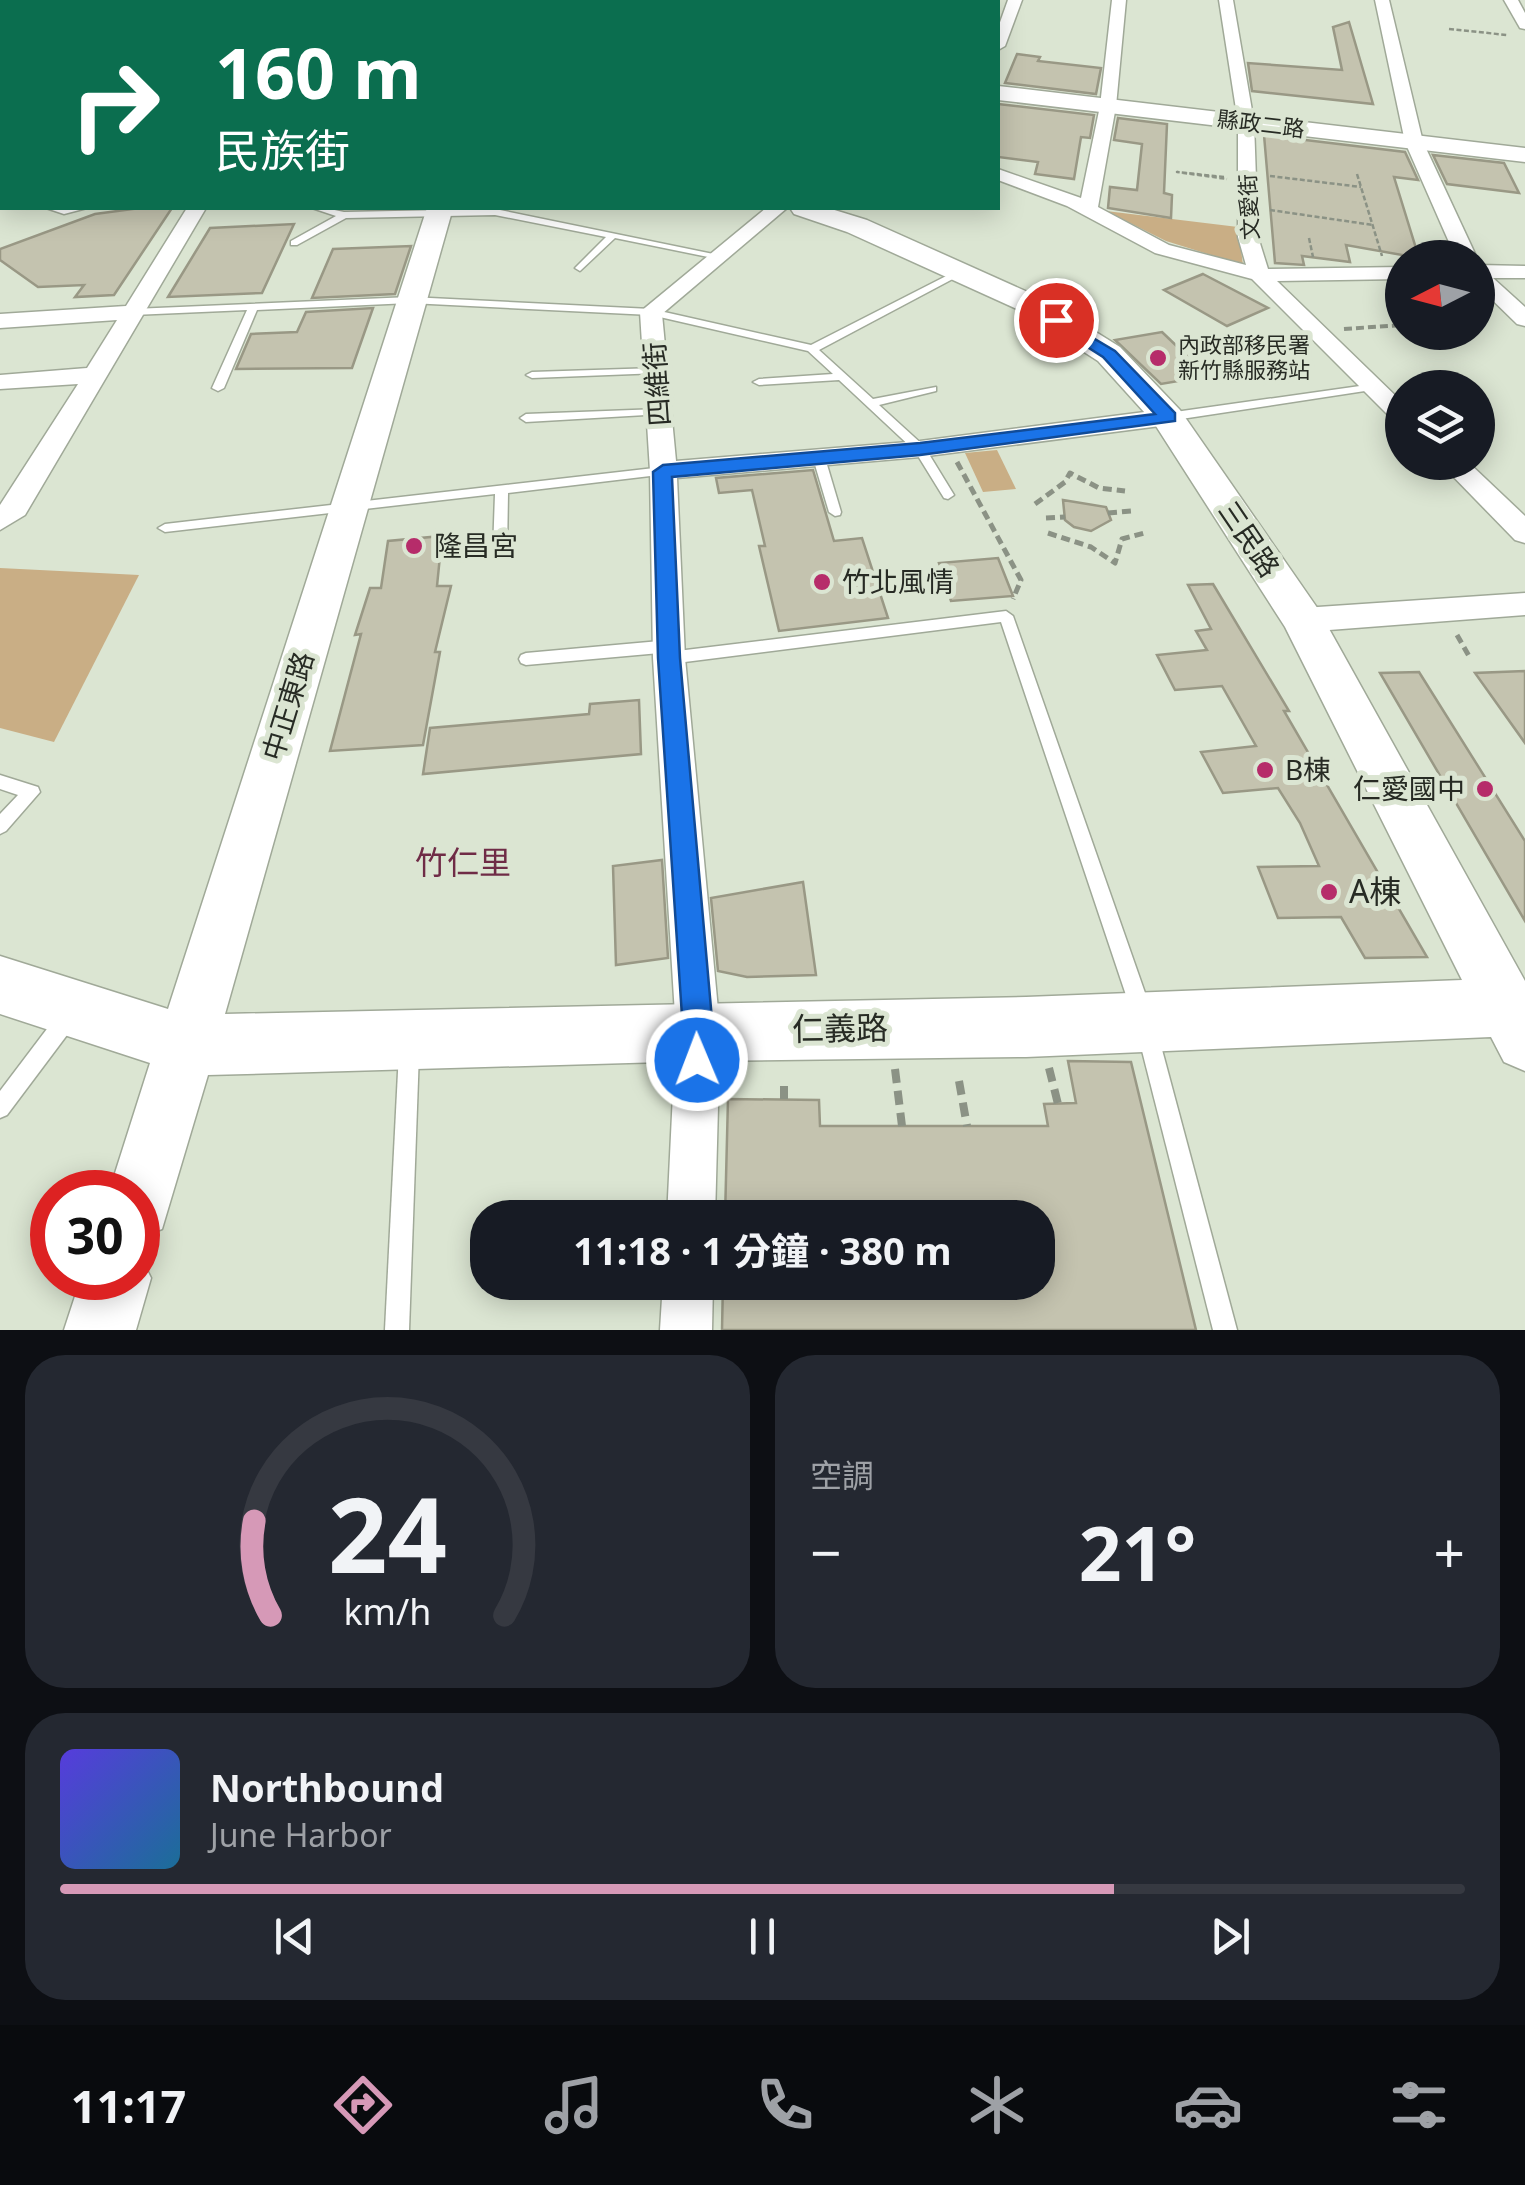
<!DOCTYPE html>
<html lang="zh-TW">
<head>
<meta charset="utf-8">
<style>
  :root { --surface:#171b24; --page:#242831; --text:#f1f3f6; --muted:#9ea1a6; --line:#363941; --accent:#d699b7 }
  body { margin:0; font-family:"Noto Sans","Noto Sans TC",sans-serif; background:var(--page); color:var(--text); height:100vh; display:flex; flex-direction:column; font-size:38px; white-space:nowrap }
  * { box-sizing:border-box; margin:0 }
  p { font-size:32px; color:var(--muted) }
  .icon { flex:none; width:55px; height:55px; fill:none; stroke:currentColor; stroke-width:2; stroke-linecap:round; stroke-linejoin:round }
  .map { position:relative; height:1330px; overflow:hidden }
  .panel { display:flex; flex-direction:column; gap:25px; padding:25px; background:#0d0f14; flex:1 }
  .panel>* { flex:none }
  .top-card { position:absolute; left:0px; top:0px; width:1000px; height:210px; box-shadow:0 5px 25px #0003; background:#0b6e4f; color:#fff; overflow:hidden }
  .needle { width:65px; rotate:264deg }
  .tools { position:absolute; left:1385px; top:240px; display:grid; gap:20px }
  .tools a { display:grid; place-items:center; width:110px; height:110px; border-radius:50%; background:var(--surface); box-shadow:0 5px 25px #0003; font-size:50px }
  .speed { position:absolute; left:30px; top:1170px; display:flex; gap:20px; font-size:50px; font-weight:700; text-align:center }
  .speed>* { display:grid; place-content:center; width:130px; height:130px; border-radius:50%; background:var(--surface); box-shadow:0 5px 25px #0003; line-height:1 }
  .speed .limit { border:15px solid #d22; background:#fff; color:#111 }
  .pin { position:absolute; display:grid; place-items:center; width:85px; height:85px; color:#fff; margin:-42px; border:5px solid #fff; border-radius:50%; box-shadow:0 2px 10px #0007 }
  .me { position:absolute; width:110px; margin:-55px; rotate:359deg; stroke-linejoin:round; filter:drop-shadow(0 0 8px #0008) }
  .turn { display:flex; align-items:center; gap:35px; height:210px; padding:0 50px; font-size:45px }
  .turn .icon { width:130px; height:130px; stroke-width:2.5 }
  .turn b { display:block; font-size:70px; line-height:85px }
  .big { font-size:75px; font-weight:700; line-height:1.1 }
  .panel .tile { flex:1; display:flex; flex-direction:column; justify-content:center; gap:15px; min-width:0; padding:0 35px; border-radius:40px; background:var(--page) }
  .panel .dial { align-items:center; gap:0 }
  .dial svg { height:260px; overflow:visible; fill:none; stroke:var(--line); stroke-width:7; stroke-linecap:round; text-anchor:middle }
  .dial text { fill:var(--text); stroke:none }
  .song { display:flex; align-items:center; gap:30px }
  .cover { width:120px; height:120px; border-radius:15px; background:linear-gradient(135deg,hsl(250 70% 55%),hsl(200 70% 35%)) }
  .played { height:10px; border-radius:5px; background:linear-gradient(90deg,var(--accent) 75%,var(--line) 75%) }
  .keys { display:flex; justify-content:space-around; direction:ltr }
  .heat { display:flex; justify-content:space-between; align-items:center; font-size:55px; direction:ltr }
  .panel .tiles { flex:1; display:grid; gap:25px; grid-template-columns:1fr 1fr }
  .tile:last-child { grid-column:span 2 }
  .trip { position:absolute; left:470px; top:1200px; width:585px; height:100px; border-radius:40px; background:var(--surface); box-shadow:0 5px 25px #0003; font-weight:700; line-height:100px; text-align:center }
  .tabs { display:flex; height:160px; justify-content:space-around; align-items:center; background:#090b0e; color:var(--muted) }
  .tabs .icon { width:70px; height:70px }
  .tabs .active { color:var(--accent) }
  .tabs b { font-size:45px; color:var(--text) }
  .map>svg:first-child { display:block }
</style>
</head>
<body>
<div class="map">
<svg width="1525" height="1330" viewBox="0 0 1525 1330">
  <rect width="100%" height="100%" fill="#dbe5d2"/>
  <g fill="#c9ae85">
    <path d="M1106 211 1238 227 1243 265 1166 241Z"/>
    <path d="M997 450 1016 489 983 492 965 453Z"/>
    <path d="M0 568 139 575 54 742 0 728Z"/>
  </g>
  <g fill="#c4c3af" stroke="#999885" stroke-width="2.5">
    <path d="M1349 22 1373 104 1252 91 1248 63 1342 70 1333 27Z"/>
    <path d="M1017 54 1040 57 1038 61 1101 68 1096 94 1005 83Z"/>
    <path d="M998 104 1094 115 1090 138 1081 137 1074 179 1035 174 1038 162 998 157Z"/>
    <path d="M1118 118 1167 124 1164 193 1172 195 1171 218 1108 208 1110 187 1137 190 1142 144 1114 140Z"/>
    <path d="M1264 135 1405 152 1418 180 1394 177 1419 258 1346 245 1350 262 1302 256 1304 265 1275 263Z"/>
    <path d="M1433 155 1504 163 1519 193 1447 184Z"/>
    <path d="M140 208H172L114 295 75 297 84 285 38 287 0 260V249L95 214Z"/>
    <path d="M294 224 262 293 168 297 210 228Z"/>
    <path d="M411 246 395 294 312 298 333 249Z"/>
    <path d="M1203 274 1268 308 1227 326 1164 290Z"/>
    <path d="M373 308 352 368 236 369 251 334 297 332 306 312Z"/>
    <path d="M1162 332 1208 376 1161 384 1115 340Z"/>
    <path d="M813 470 834 541 862 538 888 618 779 631 759 546H765L752 490 719 493 716 478Z"/>
    <path d="M1063 500 1106 507 1111 520 1091 531 1074 527 1065 520Z"/>
    <path d="M442 536 437 586H451L435 652H440L423 745 330 751 361 634 355 635 370 588H381L388 541Z"/>
    <path d="M998 558 1013 596 951 601 939 563Z"/>
    <path d="M1213 584 1289 711H1284L1427 957 1365 958 1341 917 1278 918 1258 867 1319 866 1300 823 1278 788 1223 793 1201 752 1256 746 1222 686 1175 690 1157 655 1207 650 1196 631 1211 629 1188 585Z"/>
    <path d="M1525 671V743L1475 673Z"/>
    <path d="M1419 672 1525 841V921L1380 673Z"/>
    <path d="M639 700 641 754 423 774 430 728 589 714 590 704Z"/>
    <path d="M662 860 668 958 616 965 613 866Z"/>
    <path d="M803 882 816 975 747 977 718 971 711 898Z"/>
    <path d="M1068 1061 1131 1062 1196 1330H722L723 1282H1038V1218H725L728 1099 819 1100 820 1126H1048L1044 1104 1076 1103Z"/>
  </g>
  <g fill="none" stroke-linecap="round" stroke-linejoin="round">
    <defs>
      <g id="lane">
        <rect x="0" y="8" width="2" height="4"/>
        <path d="M46 208H87L64 214Z"/>
        <path d="M312 208H325L344 212 495 209 723 256 718 259 615 238 580 271 575 268 606 237 495 215 346 218 297 245H291V241L336 216Z"/>
        <path d="M956 271 964 273 819 350 873 399 936 387V391L879 405 924 446 954 495 948 499 944 498 915 451 839 380 759 385 753 382 759 379 833 374 808 351 651 315 410 303 257 310 224 388 218 391 212 388 247 310 133 315 128 312 133 309 410 297 651 309 811 345Z"/>
        <path d="M656 368 660 369V373L532 378 526 375 532 372Z"/>
        <path d="M1374 384 1378 385V389L1168 421 1162 417 1168 413Z"/>
        <path d="M659 409 665 412 663 414 526 422 520 418 526 414Z"/>
        <path d="M819 454 825 458 841 512 840 515 835 516 829 512 813 458Z"/>
        <path d="M663 467 669 471 667 474 508 493 507 551 500 556 493 551 495 494 165 532 158 528 165 524Z"/>
        <path d="M1006 611 1013 616 1151 1010 1148 1017 1141 1020 1134 1017 1131 1010 1001 622 669 664 664 662 662 658 664 654 669 652Z"/>
        <path d="M671 640 678 646 671 652 526 665 521 663 519 659 521 655 526 653Z"/>
        <path d="M0 775 38 787 40 792 6 831 0 834V814L18 795 0 789Z"/>
        <path d="M69 1006 76 1009 79 1016 76 1023 7 1115 0 1118V1091L62 1009Z"/>
        <path d="M1147 1021 1154 1024 1157 1031 1237 1330H1213L1137 1031 1140 1024Z"/>
        <path d="M409 1042 416 1045 419 1052 409 1330H385L399 1052 402 1045Z"/>
      </g>
      <g id="street">
        <path d="M1008 0H1022L1005 46 998 50V28Z"/>
        <path d="M1112 0H1126L1116 106 1098 207 1169 245 1246 265 1238 237V122L1219 0H1233L1254 122 1258 237 1268 269 1402 267V279L1277 281 1402 402V422L1393 420 1252 279 1155 253 1067 206 998 180V169L1081 198 1100 106Z"/>
        <path d="M1375 0H1389L1423 142 1477 258H1456L1405 142Z"/>
        <path d="M1504 0H1518L1525 13V29L1520 28Z"/>
        <path d="M0 118 2 119V129H0Z"/>
        <path d="M187 208H206L25 515 0 530V505L78 384 0 389V375L87 368 117 320 0 328V314L126 306Z"/>
        <path d="M766 208H787L662 314 676 461 920 441 1168 409 1181 417 1168 425 920 457 677 478 685 658 720 1031 715 1218H667L676 1031 653 658 650 471 640 312Z"/>
        <path d="M1478 265 1525 266V278H1493L1525 307V326L1517 324 1478 286Z"/>
        <path d="M1439 462H1468L1525 516V543L1515 540Z"/>
        <path d="M1525 593V615L1303 632 1292 628 1287 620 1292 612 1303 608Z"/>
        <path d="M663 1282H713L712 1330H660Z"/>
      </g>
      <g id="secondary">
        <path d="M200 0H237L238 2H202Z"/>
        <path d="M267 0H307L308 2H269Z"/>
        <path d="M998 86 1525 148V162L998 100Z"/>
        <path d="M2 181V197L0 198V182Z"/>
        <path d="M427 208H453L225 1014 1026 997 1462 980 1285 627 1154 423 1098 361 1019 310 847 232 794 214 790 208H828L867 220 1041 298 1120 347 1180 410 1318 609 1525 981V1071L1504 1062 1491 1037 1026 1057 698 1061 208 1075 162 1229 138 1238V1192H109L150 1063 0 1014V956L168 1009Z"/>
        <path d="M138 1252 151 1278 136 1330H64L81 1278H138Z"/>
      </g>
    </defs>
    <use href="#lane" stroke="#a0a998" stroke-width="3"/>
    <use href="#street" stroke="#a0a998" stroke-width="3"/>
    <use href="#secondary" stroke="#a0a998" stroke-width="3"/>
    <g stroke="#8b9285" stroke-width="2.5" stroke-dasharray="5 2.5" stroke-linecap="butt">
      <path d="M845 0 849 1"/>
      <path d="M536 2 540 0"/>
      <path d="M1449 29 1507 35"/>
      <path d="M1357 174 1382 256"/>
      <path d="M1270 176 1361 187"/>
      <path d="M1224 177 1177 172 1227 179"/>
      <path d="M1270 210 1373 225"/>
      <path d="M1309 238 1313 257"/>
    </g>
    <path stroke="#8b9285" stroke-width="4" stroke-dasharray="8 4" stroke-linecap="butt" d="M1344 329 1402 325"/>
    <g stroke="#8b9285" stroke-width="5" stroke-dasharray="9 5" stroke-linecap="butt">
      <path d="M957 462 1021 580 1013 599"/>
      <path d="M1035 504 1065 482 1070 473 1099 488 1125 491"/>
      <path d="M1108 513 1132 511"/>
      <path d="M1046 518 1065 517"/>
      <path d="M1048 533 1091 547 1115 563 1122 539 1148 532"/>
      <path d="M1457 635 1469 656"/>
    </g>
    <g stroke="#8b9285" stroke-width="8" stroke-dasharray="14 8" stroke-linecap="butt">
      <path d="M1049 1068 1058 1104"/>
      <path d="M895 1069 902 1126"/>
      <path d="M959 1081 967 1126"/>
      <path d="M784 1086V1099"/>
    </g>
    <use href="#lane" fill="#fff" fill-rule="evenodd"/>
    <use href="#street" fill="#fff" fill-rule="evenodd"/>
    <use href="#secondary" fill="#fff" fill-rule="evenodd"/>
  </g>
  <path fill="#1a73e8" stroke="#114b97" stroke-width="2.5" d="M1056 316 1115 351 1175 413V421L920 455 672 477 680 658 713 1031V1060L708 1071 697 1075 686 1071 682 1060 683 1031 658 658 653 472 663 465 920 443 1155 414 1103 357 1051 324 1049 320Z"/>
  <g fill="#b62c6a" stroke="#dbe5d2" stroke-width="4">
    <circle cx="1158" cy="358" r="10"/>
    <circle cx="414" cy="546" r="10"/>
    <circle cx="822" cy="582" r="10"/>
    <circle cx="1265" cy="770" r="10"/>
    <circle cx="1485" cy="789" r="10"/>
    <circle cx="1329" cy="892" r="10"/>
  </g>
  <g text-anchor="middle" stroke-width="10" stroke-linejoin="round" paint-order="stroke">
    <g font-size="22" fill="#272b24" stroke="#dbe5d2">
      <text transform="translate(1261 124) rotate(7)" y="8">縣政二路</text>
      <text transform="translate(1249 207) rotate(-93)" y="8">文愛街</text>
    </g>
    <g font-size="22" fill="#272b24" stroke="#dbe5d2" text-anchor="start">
      <text x="1178" y="353">內政部移民署<tspan x="1178" dy="25">新竹縣服務站</tspan></text>
    </g>
    <g font-size="28" fill="#272b24" stroke="#dbe5d2">
      <text transform="translate(657 384) rotate(-94)" y="10">四維街</text>
      <text transform="translate(1249 539) rotate(56)" y="10">三民路</text>
      <text transform="translate(288 706) rotate(-73)" y="10">中正東路</text>
    </g>
    <g font-size="28" fill="#272b24" stroke="#dbe5d2" text-anchor="start">
      <text x="434" y="556">隆昌宮</text>
      <text x="842" y="592">竹北風情</text>
      <text x="1285" y="780">B棟</text>
      <text x="1465" y="799" text-anchor="end">仁愛國中</text>
    </g>
    <g font-size="32" fill="#6f2b46" stroke="#dbe5d2">
      <text x="463" y="874">竹仁里</text>
    </g>
    <g font-size="32" fill="#272b24" stroke="#dbe5d2" text-anchor="start">
      <text x="1349" y="903">A棟</text>
    </g>
    <g font-size="32" fill="#272b24" stroke="#dbe5d2">
      <text transform="translate(840 1029) rotate(-1)" y="11">仁義路</text>
    </g>
  </g>
</svg>
<div class="tools">
<a><svg class="needle" viewBox="-14 -14 28 28"><path d="M0-13l5 13h-10z" fill="#e53935"/><path d="M0 13l5-13h-10z" fill="#9ea1a6"/></svg></a>
<a><svg class="icon" aria-label="layers" viewBox="0 0 24 24"><path d="M12 4l9 5-9 5-9-5zM3 14l9 5 9-5"/></svg></a>
</div>
<div class="speed"><div class="limit">30</div></div>
<div class="pin" style="left:1056px;top:320px;background:#d93025"><svg class="icon" aria-label="arrive" viewBox="0 0 24 24"><path d="M6 21V4h12l-3 4 3 4H6"/></svg></div>
<svg class="me" style="left:697px;top:1060px" viewBox="-20 -20 40 40"><circle r="17" fill="#1a73e8" stroke="#fff" stroke-width="3"/><path d="M0-11L8 9 0 5-8 9z" fill="#fff"/></svg>
<div class="trip">11:18 · 1 分鐘 · 380 m</div>
<div class="top-card">
<div class="turn"><svg class="icon" aria-label="right" viewBox="0 0 24 24"><path d="M7 20v-9h11M14 6l5 5-5 5"/></svg><div><b>160 m</b>民族街</div></div>
</div>
</div>
<section class="panel">
<div class="tiles">
<div class="tile dial"><svg viewBox="0 0 100 80">
<path d="M14 69A42 42 0 1 1 86 69"/>
<path d="M14 69A42 42 0 0 1 9 40" stroke="#d699b7"/>
<text x="50" y="56" font-size="32" font-weight="700">24</text>
<text x="50" y="72" font-size="11">km/h</text>
</svg></div>
<div class="tile"><p>空調</p>
<div class="heat"><a>−</a><b class="big">21°</b><a>+</a></div>
</div>
<div class="tile">
<div class="song"><i class="cover"></i><div><b>Northbound</b><p>June Harbor</p></div></div>
<div class="played"></div>
<div class="keys"><svg class="icon" aria-label="previous" viewBox="0 0 24 24"><path d="M18 5L8 12l10 7zM5 5v14"/></svg><svg class="icon" aria-label="pause" viewBox="0 0 24 24"><path d="M8 5v14M16 5v14"/></svg><svg class="icon" aria-label="next" viewBox="0 0 24 24"><path d="M6 5l10 7-10 7zM19 5v14"/></svg></div>
</div>
</div>
</section>
<nav class="tabs">
<b>11:17</b>
<svg class="icon active" aria-label="directions" viewBox="0 0 24 24"><path d="M12 3l9 9-9 9-9-9zM9 14v-3h6M13 9l2 2-2 2"/></svg>
<svg class="icon" aria-label="music" viewBox="0 0 24 24"><path d="M9 18V5l10-2v13"/><circle cx="6" cy="18" r="3"/><circle cx="16" cy="16" r="3"/></svg>
<svg class="icon" aria-label="phone" viewBox="0 0 24 24"><path d="M5 4h4l2 5-3 2q2 4 5 5l2-3 5 2v4C11 20 4 13 5 4z"/></svg>
<svg class="icon" aria-label="climate" viewBox="0 0 24 24"><path d="M12 3v18M4 7l16 10M4 17L20 7"/></svg>
<svg class="icon" aria-label="car" viewBox="0 0 24 24"><path d="M5 17H2v-5l4-1 3-4h7l3 4 3 1v5h-3M9 17h6M6 11h13"/><circle cx="7" cy="17" r="2"/><circle cx="17" cy="17" r="2"/></svg>
<svg class="icon" aria-label="filters" viewBox="0 0 24 24"><path d="M4 7h16M4 17h16"/><circle cx="9" cy="7" r="2"/><circle cx="15" cy="17" r="2"/></svg>
</nav>
</body>
</html>
